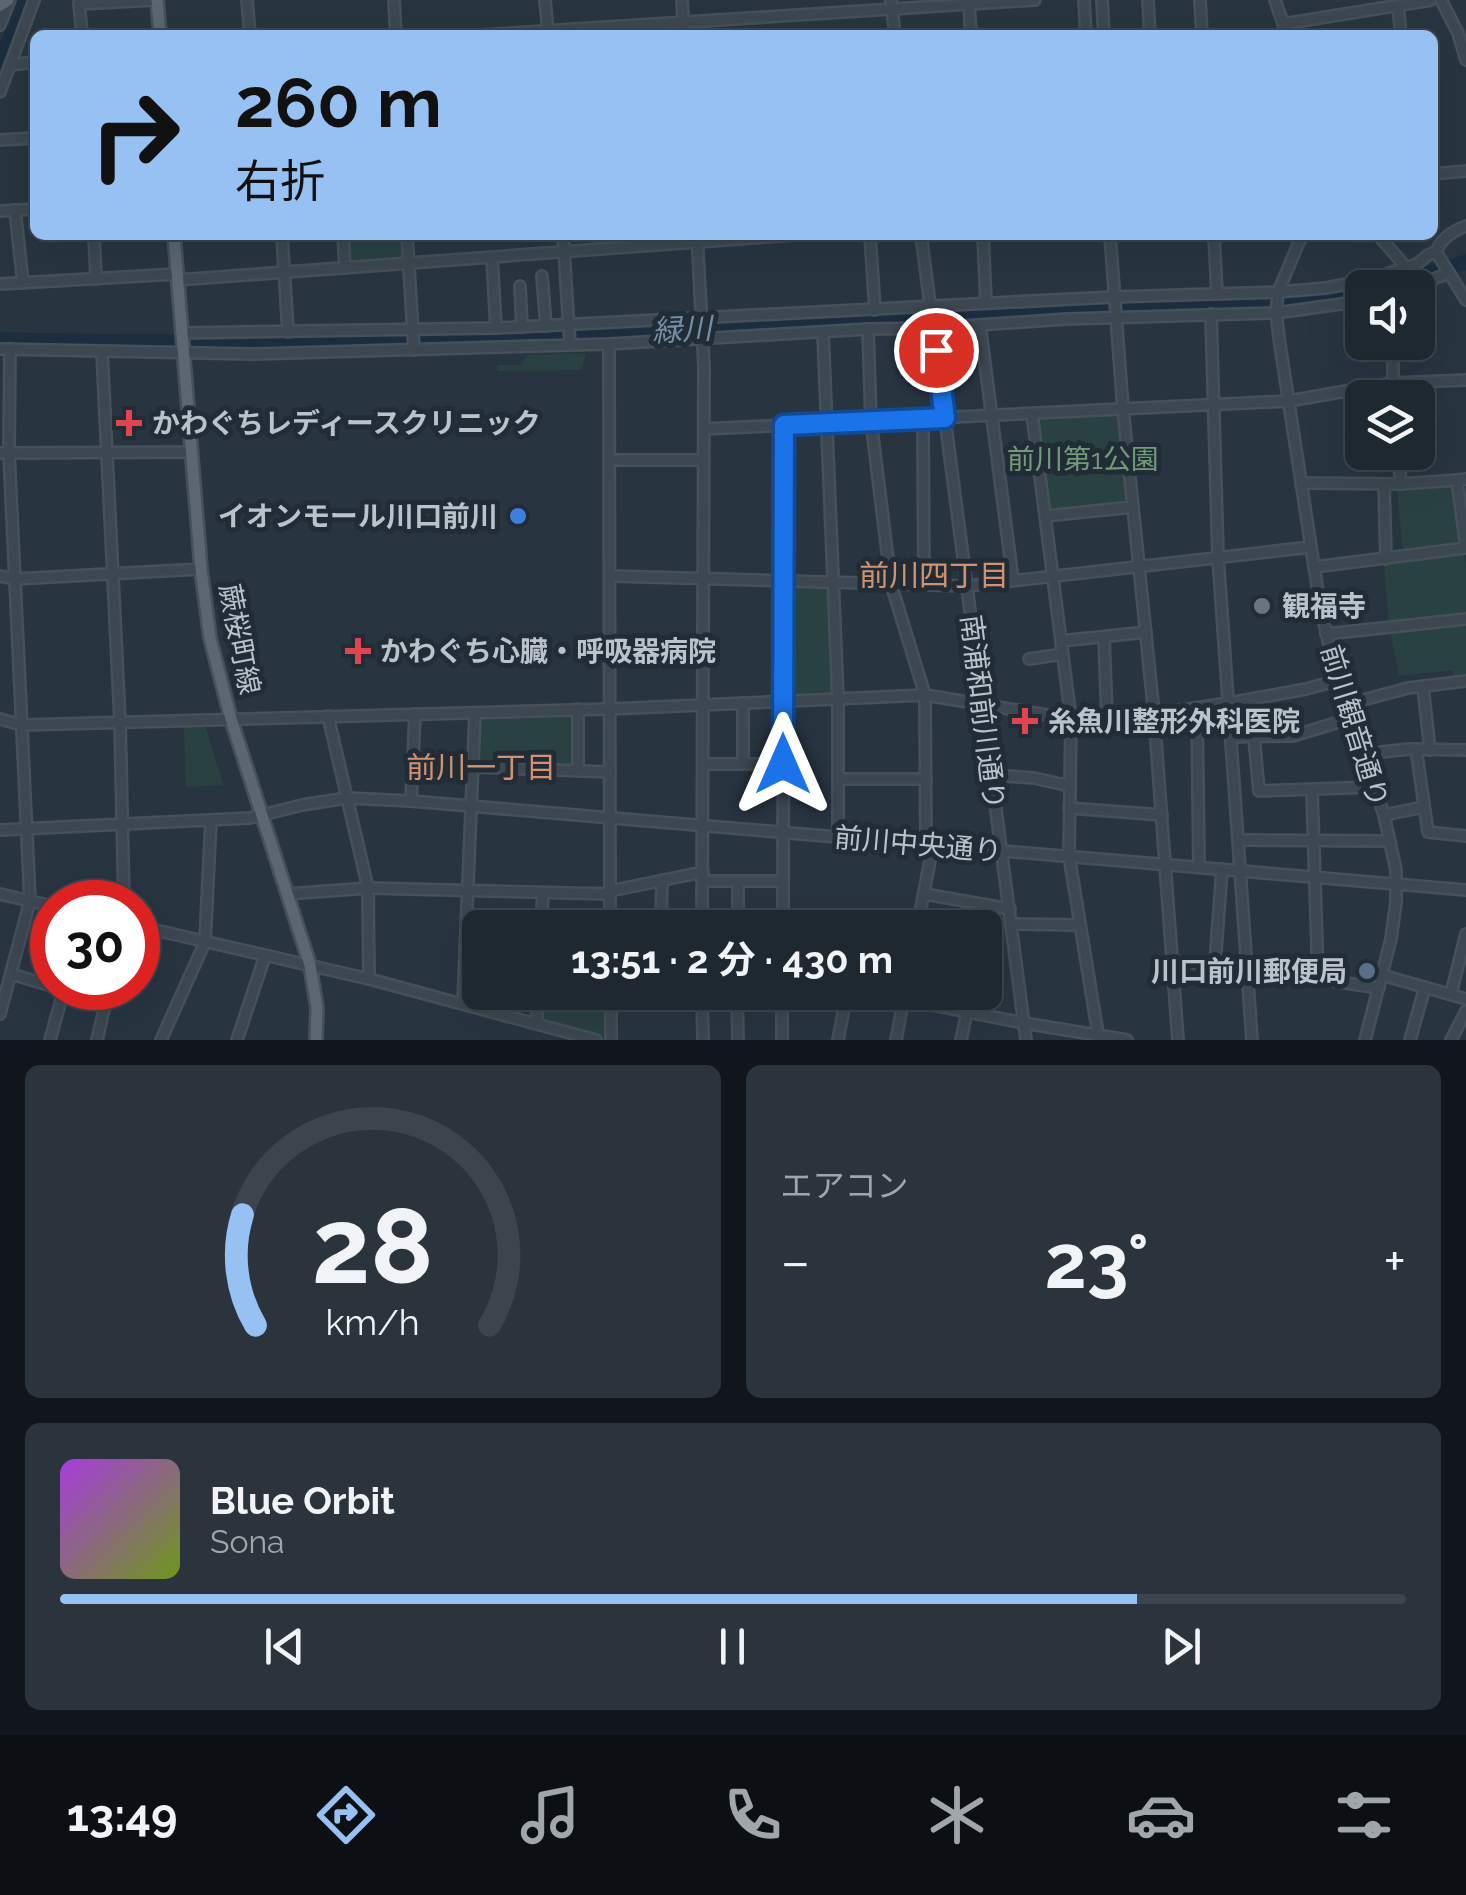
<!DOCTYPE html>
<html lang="ja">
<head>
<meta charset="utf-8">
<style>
  :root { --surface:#1e2831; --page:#2b343d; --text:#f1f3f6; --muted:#a1a6ab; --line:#3c444d; --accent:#97c1f3 }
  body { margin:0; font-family:Raleway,"Noto Sans JP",sans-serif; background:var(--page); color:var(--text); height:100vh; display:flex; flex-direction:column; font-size:38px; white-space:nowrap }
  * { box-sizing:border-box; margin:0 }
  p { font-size:32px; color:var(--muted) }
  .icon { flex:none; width:55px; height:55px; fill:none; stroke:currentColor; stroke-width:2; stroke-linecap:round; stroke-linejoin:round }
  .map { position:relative; height:1040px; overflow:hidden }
  .panel { display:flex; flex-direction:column; gap:25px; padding:25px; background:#10161b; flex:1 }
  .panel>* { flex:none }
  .banner { position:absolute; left:30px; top:30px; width:1408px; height:210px; border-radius:15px; box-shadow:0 10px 40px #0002,0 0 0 2px var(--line); background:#97c1f3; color:#111; overflow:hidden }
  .fabs { position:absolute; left:1345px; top:270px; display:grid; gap:20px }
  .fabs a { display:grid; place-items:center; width:90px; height:90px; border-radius:15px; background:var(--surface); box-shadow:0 10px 40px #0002,0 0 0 2px var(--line); font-size:50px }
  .speed { position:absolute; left:30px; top:880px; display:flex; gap:20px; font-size:50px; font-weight:700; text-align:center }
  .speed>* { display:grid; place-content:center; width:130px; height:130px; border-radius:50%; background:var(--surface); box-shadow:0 10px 40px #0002,0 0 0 2px var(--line); line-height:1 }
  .speed .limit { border:15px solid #d22; background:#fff; color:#111 }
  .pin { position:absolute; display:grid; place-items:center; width:85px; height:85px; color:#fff; margin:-42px; border:5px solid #fff; border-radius:50%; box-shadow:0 2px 10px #0007 }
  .me { position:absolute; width:110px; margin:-55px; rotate:0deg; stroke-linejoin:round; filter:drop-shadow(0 0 8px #0008) }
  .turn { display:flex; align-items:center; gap:35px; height:210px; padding:0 40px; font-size:45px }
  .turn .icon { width:130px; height:130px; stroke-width:2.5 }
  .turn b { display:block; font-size:70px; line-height:85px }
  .big { font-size:75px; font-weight:700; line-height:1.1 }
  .panel .card { flex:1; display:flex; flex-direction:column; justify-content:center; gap:15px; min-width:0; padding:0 35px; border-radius:15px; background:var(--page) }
  .panel .dial { align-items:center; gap:0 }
  .dial svg { height:260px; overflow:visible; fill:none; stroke:var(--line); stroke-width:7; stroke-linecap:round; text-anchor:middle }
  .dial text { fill:var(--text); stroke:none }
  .song { display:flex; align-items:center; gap:30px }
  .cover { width:120px; height:120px; border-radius:15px; background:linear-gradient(135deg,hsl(280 70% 55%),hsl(80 70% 35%)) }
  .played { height:10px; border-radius:5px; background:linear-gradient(90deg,var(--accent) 80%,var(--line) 80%) }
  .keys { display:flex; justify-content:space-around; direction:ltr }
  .heat { display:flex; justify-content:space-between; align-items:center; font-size:55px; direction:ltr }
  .panel .tiles { flex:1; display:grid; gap:25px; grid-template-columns:1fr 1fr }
  .card:last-child { grid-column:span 2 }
  .trip { position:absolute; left:462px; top:910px; width:540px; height:100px; border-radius:15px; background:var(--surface); box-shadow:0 10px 40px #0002,0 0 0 2px var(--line); font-weight:700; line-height:100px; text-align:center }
  .tabs { display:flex; height:160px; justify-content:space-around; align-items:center; background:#0c1014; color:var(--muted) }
  .tabs .icon { width:70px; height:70px }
  .tabs .on { color:var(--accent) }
  .tabs b { font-size:45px; color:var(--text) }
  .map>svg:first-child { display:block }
</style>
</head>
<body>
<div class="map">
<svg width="1466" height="1040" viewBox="0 0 1466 1040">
  <rect width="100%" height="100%" fill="#283541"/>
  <g fill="#2a4142">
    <path d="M346 235H403L404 257 400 262 350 264 347 262Z"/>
    <path d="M582 353 586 354 581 370 497 371V365H520L528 355Z"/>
    <path d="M1115 412 1119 416 1128 498 1123 504 1052 512 1048 508 1036 420 1040 416Z"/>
    <path d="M1454 485 1462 541 1459 545 1403 553 1397 488Z"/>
    <path d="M1461 552 1464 554 1466 563V615L1389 623 1384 564Z"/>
    <path d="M794 586 827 587 831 593 835 691 830 696 792 697 787 691 788 591Z"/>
    <path d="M1466 622V677L1454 679 1453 670 1399 676 1390 630Z"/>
    <path d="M574 715V767L482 763 478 759 480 720 483 717Z"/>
    <path d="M205 725 223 785 186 787 184 726Z"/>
    <path d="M543 993H606V1034L602 1038 545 1023 541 1018Z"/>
  </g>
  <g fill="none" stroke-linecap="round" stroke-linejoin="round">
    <g stroke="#1b2d3f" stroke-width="15">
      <path d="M0 64 25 0"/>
      <path d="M1381 288 1466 262"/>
      <path d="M0 340 289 344 506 338 1095 308 1283 302 1343 296 1362 292"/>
    </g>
    <defs>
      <g id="minor">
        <path d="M247 0 250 35"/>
        <path d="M394 0 396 35"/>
        <path d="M545 0 548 32"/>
        <path d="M682 0 684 35"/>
        <path d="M891 0 895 35"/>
        <path d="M1084 0 1086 35"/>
        <path d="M1102 0 1104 35"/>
        <path d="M1148 0 1150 35"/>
        <path d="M1200 0 1202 35"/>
        <path d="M1275 0 1287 35"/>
        <path d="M1441 0 1458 33 1466 60"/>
        <path d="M79 3 82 35"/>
        <path d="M969 3 971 35"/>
        <path d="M80 4 154 0"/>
        <path d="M1398 6 1401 35"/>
        <path d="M1283 24 1431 0"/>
        <path d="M0 25 10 0"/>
        <path d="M481 35 1035 0"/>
        <path d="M10 65 35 62"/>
        <path d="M0 92 34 0"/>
        <path d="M0 140 35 138"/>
        <path d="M1432 174 1466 171"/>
        <path d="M15 210 23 283"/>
        <path d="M0 211 35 209"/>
        <path d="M1466 226C1453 231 1441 238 1436 252L1466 300"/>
        <path d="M94 235 96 279"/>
        <path d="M282 235 288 332"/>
        <path d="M343 235 345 268"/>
        <path d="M407 235 414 350"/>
        <path d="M563 235 570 345"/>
        <path d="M697 235 704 366 702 928"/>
        <path d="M870 235 875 310"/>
        <path d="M921 235 1026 1040"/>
        <path d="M983 235 986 303"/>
        <path d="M1110 235 1123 409 1154 714 1178 1040"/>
        <path d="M1214 235 1217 294"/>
        <path d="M1302 235 1278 292 1276 313 1280 345 1320 605 1332 658 1384 815 1396 870V902L1391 939 1365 1040"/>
        <path d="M1378 235 1406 267"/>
        <path d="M492 257 496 328"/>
        <path d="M542 276 546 326"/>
        <path d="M177 280 793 235"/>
        <path d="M0 284 177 274"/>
        <path d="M520 286 522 327"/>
        <path d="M1410 288 1449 273"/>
        <path d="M1211 314 1218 557 1252 1040"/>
        <path d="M980 325 1013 580"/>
        <path d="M868 329 871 421 891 584 925 695 926 844"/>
        <path d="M182 333 496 328 1113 297 1278 292 1326 288 1368 280 1417 264 1428 255 1436 252"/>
        <path d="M823 333 838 699V837"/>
        <path d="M1393 342V398"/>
        <path d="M609 344 610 928"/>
        <path d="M0 349 254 354 609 344 868 329 933 328 1067 319 1276 313 1362 301"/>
        <path d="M102 352 120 722 124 902"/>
        <path d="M1032 414 1071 719 1069 856 1099 1040"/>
        <path d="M923 419 924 585"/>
        <path d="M704 429 1289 401 1392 383 1466 380"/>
        <path d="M0 453 192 452"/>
        <path d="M610 460H703"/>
        <path d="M1466 479 1457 480 1466 547"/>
        <path d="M1301 483 1401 484 1398 452"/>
        <path d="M1401 484 1457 480"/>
        <path d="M1384 485 1386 559"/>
        <path d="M1045 516 1133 507"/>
        <path d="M1314 567 1466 548"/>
        <path d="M0 576 15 579 201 569"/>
        <path d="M611 576 967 586 1311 547"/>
        <path d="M1326 634 1466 619"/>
        <path d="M1104 637 1107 718"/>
        <path d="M1061 641 1146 632"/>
        <path d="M1029 659 1063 654"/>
        <path d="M1423 687 1430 750"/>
        <path d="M1348 704 1408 688 1466 681"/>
        <path d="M1197 708 1199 867"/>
        <path d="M328 716 368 888 369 979"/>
        <path d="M0 719 22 725 610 709 925 695 1071 719 1154 714 1229 703 1306 689 1339 680"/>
        <path d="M1231 737 1293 736 1352 718"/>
        <path d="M1254 737 1259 791 1375 787"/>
        <path d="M1416 749 1428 832 1466 836"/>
        <path d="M1364 754 1409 749 1466 750"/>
        <path d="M743 763V703"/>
        <path d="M703 764H783"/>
        <path d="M474 767 610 772"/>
        <path d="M578 771V709"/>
        <path d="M992 775 1034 778 1070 786"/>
        <path d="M838 779H926"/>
        <path d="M1312 791 1318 978"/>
        <path d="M411 801 415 714"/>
        <path d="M1069 808 1162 815"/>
        <path d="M1384 815 1424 807"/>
        <path d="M0 830 250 818 302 805 347 798 411 801 1466 890"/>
        <path d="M1239 840 1390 841"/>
        <path d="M703 881H783"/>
        <path d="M610 891 703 872"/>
        <path d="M0 894 52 906"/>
        <path d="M287 894 368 888 610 894"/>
        <path d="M924 894 1010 909"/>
        <path d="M1012 924 1080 925"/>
        <path d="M138 926 369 979 596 1040"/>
        <path d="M541 928 543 892"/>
        <path d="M661 928 662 880"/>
        <path d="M738 928V881"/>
        <path d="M783 928 784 425"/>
        <path d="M917 928 933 845"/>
        <path d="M465 953 480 954"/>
        <path d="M1173 961 1247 968 1379 988"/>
        <path d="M1215 964 1222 869"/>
        <path d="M11 974 52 986"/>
        <path d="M1382 975 1466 999"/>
        <path d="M61 988 106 1001"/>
        <path d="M611 992V1040"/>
        <path d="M702 992 703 1040"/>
        <path d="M737 992 738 1040"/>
        <path d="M782 992V1040"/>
        <path d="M865 992 1024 1023 1127 1040"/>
        <path d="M1451 994 1466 934"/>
        <path d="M463 1003 475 713"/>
        <path d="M0 1014 30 901 9 453 10 349"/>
        <path d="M537 1024 538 992"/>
        <path d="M50 1040 64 989"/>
        <path d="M97 1040 109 988"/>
        <path d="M161 1040 205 942 211 820"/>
        <path d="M237 1040 265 956"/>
        <path d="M838 1040 847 992"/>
        <path d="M896 1040 905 992"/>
        <path d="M961 1040 967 1012"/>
        <path d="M1410 1040 1425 987"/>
        <path d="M1451 1040 1466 1011"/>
      </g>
      <g id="major">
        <path d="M157 0 160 35"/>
        <path d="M0 5 8 0"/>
        <path d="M174 235 201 569 210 638 231 719 310 965 317 1008 316 1040"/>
      </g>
    </defs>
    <use href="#minor" stroke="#46505a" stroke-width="14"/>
    <use href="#major" stroke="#46505a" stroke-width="16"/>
    <use href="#minor" stroke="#3c4751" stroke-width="9"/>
    <use href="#major" stroke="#5b6671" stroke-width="11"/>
  </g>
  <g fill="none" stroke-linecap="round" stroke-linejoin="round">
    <defs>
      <path id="route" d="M783 764 784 425 945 418 936 350"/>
    </defs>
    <use href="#route" stroke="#114b97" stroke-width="25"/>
    <use href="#route" stroke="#1a73e8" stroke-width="18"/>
  </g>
  <g fill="#e0444e" stroke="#212c37" stroke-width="4">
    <path d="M124 408h10v10h10v10h-10v10h-10v-10h-10v-10h10z"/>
    <path d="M353 636h10v10h10v10h-10v10h-10v-10h-10v-10h10z"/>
    <path d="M1020 706h10v10h10v10h-10v10h-10v-10h-10v-10h10z"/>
  </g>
  <circle fill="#3f7fe0" stroke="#212c37" stroke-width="4" cx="518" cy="516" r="10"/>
  <circle fill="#6b7280" stroke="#212c37" stroke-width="4" cx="1262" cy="606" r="10"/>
  <circle fill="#5c6f8a" stroke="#212c37" stroke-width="4" cx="1367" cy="971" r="10"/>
  <g text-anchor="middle" stroke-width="10" stroke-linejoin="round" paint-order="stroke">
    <g font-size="28" font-weight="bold" fill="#bac2cb" stroke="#212c37" text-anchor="start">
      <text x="152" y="433">かわぐちレディースクリニック</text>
      <text x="498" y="526" text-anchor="end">イオンモール川口前川</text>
      <text x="1282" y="616">観福寺</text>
      <text x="380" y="661">かわぐち心臓・呼吸器病院</text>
      <text x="1048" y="731">糸魚川整形外科医院</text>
      <text x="1347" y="981" text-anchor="end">川口前川郵便局</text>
    </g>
    <g font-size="28" fill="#729b78" stroke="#212c37">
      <text x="1083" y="469">前川第1公園</text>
    </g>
    <g font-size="28" fill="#bac2cb" stroke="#212c37">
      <text transform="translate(240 639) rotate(79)" y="10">蕨桜町線</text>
      <text transform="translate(983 712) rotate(83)" y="10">南浦和前川通り</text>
      <text transform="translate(1355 726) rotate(73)" y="10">前川観音通り</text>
      <text transform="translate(918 844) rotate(5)" y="10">前川中央通り</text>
    </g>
    <g font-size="30" font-style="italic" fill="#758ea8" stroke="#212c37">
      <text transform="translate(682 330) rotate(-3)" y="10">緑川</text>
    </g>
    <g font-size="30" fill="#d1926f" stroke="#212c37">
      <text x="934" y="586">前川四丁目</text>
      <text x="481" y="778">前川一丁目</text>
    </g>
  </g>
</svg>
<div class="fabs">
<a><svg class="icon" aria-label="sound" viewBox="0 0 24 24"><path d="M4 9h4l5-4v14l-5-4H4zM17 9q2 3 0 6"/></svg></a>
<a><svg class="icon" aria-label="layers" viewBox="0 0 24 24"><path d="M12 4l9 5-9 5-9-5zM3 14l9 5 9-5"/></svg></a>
</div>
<div class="speed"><div class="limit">30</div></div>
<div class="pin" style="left:936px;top:350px;background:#d93025"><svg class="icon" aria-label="arrive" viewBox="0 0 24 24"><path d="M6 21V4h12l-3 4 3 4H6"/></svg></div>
<svg class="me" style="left:783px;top:764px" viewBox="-20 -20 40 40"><path d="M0-17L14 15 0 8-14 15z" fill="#1a73e8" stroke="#fff" stroke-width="4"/></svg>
<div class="trip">13:51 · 2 分 · 430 m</div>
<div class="banner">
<div class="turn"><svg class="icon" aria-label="right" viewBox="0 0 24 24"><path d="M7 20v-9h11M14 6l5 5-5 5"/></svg><div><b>260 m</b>右折</div></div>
</div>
</div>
<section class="panel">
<div class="tiles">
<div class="card dial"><svg viewBox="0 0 100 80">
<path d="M14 69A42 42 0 1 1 86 69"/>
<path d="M14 69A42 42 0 0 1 10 35" stroke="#97c1f3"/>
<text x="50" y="56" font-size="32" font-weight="700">28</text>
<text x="50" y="72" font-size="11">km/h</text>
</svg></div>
<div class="card"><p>エアコン</p>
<div class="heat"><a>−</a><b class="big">23°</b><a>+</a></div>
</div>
<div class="card">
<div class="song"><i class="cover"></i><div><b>Blue Orbit</b><p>Sona</p></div></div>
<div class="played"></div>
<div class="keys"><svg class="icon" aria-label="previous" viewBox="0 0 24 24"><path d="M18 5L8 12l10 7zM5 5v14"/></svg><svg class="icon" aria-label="pause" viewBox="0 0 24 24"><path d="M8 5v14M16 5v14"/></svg><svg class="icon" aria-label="next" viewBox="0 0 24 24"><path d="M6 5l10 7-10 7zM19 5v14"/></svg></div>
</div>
</div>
</section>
<nav class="tabs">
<b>13:49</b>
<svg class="icon on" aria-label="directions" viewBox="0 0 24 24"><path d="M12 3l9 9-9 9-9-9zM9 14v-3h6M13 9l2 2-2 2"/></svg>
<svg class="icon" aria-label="music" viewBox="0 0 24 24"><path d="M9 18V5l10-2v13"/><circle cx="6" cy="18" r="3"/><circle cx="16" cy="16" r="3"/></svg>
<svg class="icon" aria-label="phone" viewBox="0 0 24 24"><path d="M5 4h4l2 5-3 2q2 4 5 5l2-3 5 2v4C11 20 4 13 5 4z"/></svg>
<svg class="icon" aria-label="climate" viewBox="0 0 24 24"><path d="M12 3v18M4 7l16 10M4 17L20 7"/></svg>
<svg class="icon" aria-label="car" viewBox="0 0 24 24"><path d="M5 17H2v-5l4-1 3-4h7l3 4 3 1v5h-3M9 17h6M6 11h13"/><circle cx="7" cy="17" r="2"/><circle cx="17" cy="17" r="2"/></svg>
<svg class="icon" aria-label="filters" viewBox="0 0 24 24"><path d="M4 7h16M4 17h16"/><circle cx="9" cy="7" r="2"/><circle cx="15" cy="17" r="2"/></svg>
</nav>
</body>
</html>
